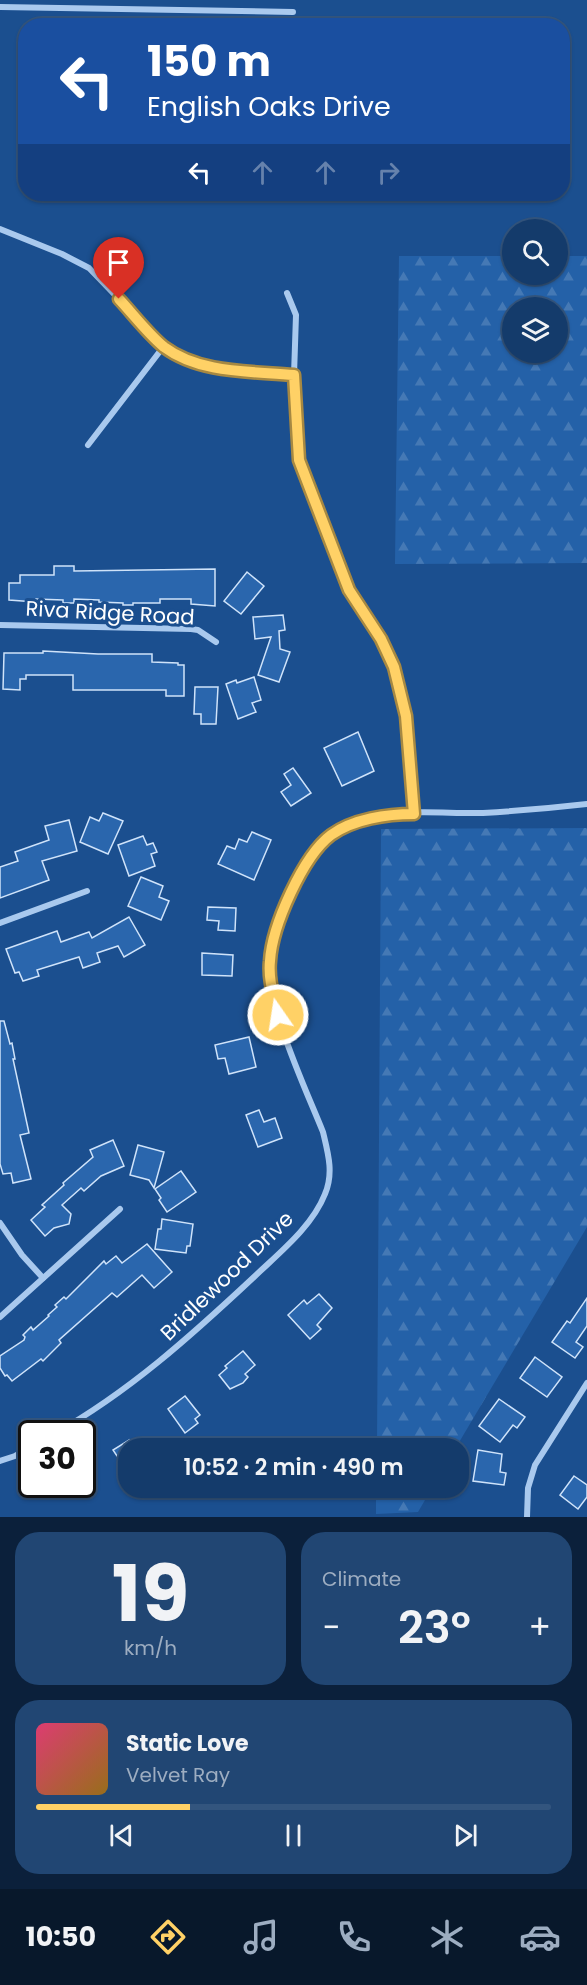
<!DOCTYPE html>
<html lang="en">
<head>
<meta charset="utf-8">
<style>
  :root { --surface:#143b6b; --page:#214673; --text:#f1f3f6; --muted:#9dadc1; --line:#33557e; --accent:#ffd166 }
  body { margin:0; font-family:Poppins,sans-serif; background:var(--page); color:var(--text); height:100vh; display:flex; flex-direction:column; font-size:22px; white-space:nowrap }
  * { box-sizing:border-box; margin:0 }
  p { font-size:20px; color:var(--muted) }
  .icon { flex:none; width:33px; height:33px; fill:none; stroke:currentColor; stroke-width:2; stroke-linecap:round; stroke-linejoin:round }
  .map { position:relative; height:1517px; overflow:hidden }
  .panel { display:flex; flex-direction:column; gap:15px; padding:15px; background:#0b203b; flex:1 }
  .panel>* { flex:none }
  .hud { position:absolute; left:18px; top:18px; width:552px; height:183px; border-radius:24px; box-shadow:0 2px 4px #0004,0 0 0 2px var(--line); background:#1a4fa0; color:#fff; overflow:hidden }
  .controls { position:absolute; left:502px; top:219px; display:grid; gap:12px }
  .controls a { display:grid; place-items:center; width:66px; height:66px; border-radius:50%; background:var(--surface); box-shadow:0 2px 4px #0004,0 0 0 2px var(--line); font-size:30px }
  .speed { position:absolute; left:18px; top:1420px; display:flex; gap:12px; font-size:30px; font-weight:700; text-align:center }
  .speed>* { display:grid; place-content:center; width:78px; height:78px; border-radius:50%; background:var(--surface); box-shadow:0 2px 4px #0004,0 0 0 2px var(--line); line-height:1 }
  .speed .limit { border:3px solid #111; border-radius:9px; background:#fff; color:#111 }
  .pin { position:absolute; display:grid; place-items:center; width:51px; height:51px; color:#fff; margin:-62px -26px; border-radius:50% 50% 50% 0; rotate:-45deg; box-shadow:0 0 6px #0007 }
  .pin .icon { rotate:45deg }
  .me { position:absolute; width:66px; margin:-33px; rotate:347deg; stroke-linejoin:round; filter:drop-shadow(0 0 4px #0008) }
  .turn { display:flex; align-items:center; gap:21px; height:126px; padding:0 30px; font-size:27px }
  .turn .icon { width:78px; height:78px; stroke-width:2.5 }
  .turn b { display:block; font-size:42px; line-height:51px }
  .lanes { display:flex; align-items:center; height:57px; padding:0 30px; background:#0003; justify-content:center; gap:30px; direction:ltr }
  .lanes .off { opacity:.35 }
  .big { font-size:45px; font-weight:600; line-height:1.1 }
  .panel .card { flex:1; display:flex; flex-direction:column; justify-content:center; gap:9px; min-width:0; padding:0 21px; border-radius:24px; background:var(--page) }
  .panel .dial { align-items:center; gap:0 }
  .dial b { font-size:78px; line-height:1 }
  .song { display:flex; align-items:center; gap:18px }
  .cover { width:72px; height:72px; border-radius:9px; background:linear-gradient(135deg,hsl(340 70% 55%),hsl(40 70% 35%)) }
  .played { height:6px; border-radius:3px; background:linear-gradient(90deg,var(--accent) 30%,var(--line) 30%) }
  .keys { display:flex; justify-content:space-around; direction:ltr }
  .heat { display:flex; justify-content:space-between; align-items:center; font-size:33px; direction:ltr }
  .panel .tiles { flex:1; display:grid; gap:15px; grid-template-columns:1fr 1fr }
  .card:last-child { grid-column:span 2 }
  .trip { position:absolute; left:118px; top:1438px; width:351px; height:60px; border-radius:24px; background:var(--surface); box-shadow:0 2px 4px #0004,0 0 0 2px var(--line); font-weight:600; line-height:60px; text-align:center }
  .tab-bar { display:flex; height:96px; justify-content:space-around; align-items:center; background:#08182b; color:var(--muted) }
  .tab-bar .icon { width:42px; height:42px }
  .tab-bar .selected { color:var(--accent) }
  .tab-bar b { font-size:27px; color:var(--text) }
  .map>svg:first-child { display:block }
</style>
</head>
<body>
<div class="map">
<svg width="587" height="1517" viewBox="0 0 587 1517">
  <defs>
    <pattern id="forest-firs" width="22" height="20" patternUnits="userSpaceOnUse" patternTransform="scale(1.5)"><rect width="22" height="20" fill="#2461a8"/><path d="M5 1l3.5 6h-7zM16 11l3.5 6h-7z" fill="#4579b5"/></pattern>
  </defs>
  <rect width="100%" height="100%" fill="#1b4f8f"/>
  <g fill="url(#forest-firs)" fill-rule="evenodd">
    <path d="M399 256H513V274H558V256H587V563L395 564ZM513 308H558V352H513Z"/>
    <path d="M587 828V1227L455 1449H377L381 829Z"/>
    <path d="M376 1488H432L418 1512 376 1514Z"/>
  </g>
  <g fill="#2a66ad" stroke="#cfe3fa" stroke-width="1.5">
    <path d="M54 566H74V571L215 569V606L191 604V599H160V603H133V605H123V603L99 602V600L74 599V603H63V600L36 599V602L9 600V583H20V575H54Z"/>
    <path d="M247 572 264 586 241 614 224 601Z"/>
    <path d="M283 615 285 630 279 631 280 649 290 652 279 682 258 675 271 637 255 639 253 617Z"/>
    <path d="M43 651 98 654H152V662L178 663V665H184V696H166V690H73V675H26V679H20V690L3 689 4 653H43Z"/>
    <path d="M254 677 261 700 252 703 256 712 238 719 226 684 236 680 237 683Z"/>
    <path d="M195 687H218L216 724H201V714H194Z"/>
    <path d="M358 732 374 771 342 786 324 748Z"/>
    <path d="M293 768 311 793 291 806 281 792 291 785 284 774Z"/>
    <path d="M103 813 123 821 108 854 80 842 90 817 99 821Z"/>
    <path d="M69 820 77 851 42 861 49 880 0 898V867L18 861 15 852 49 840 45 826Z"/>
    <path d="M252 832 271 840 254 880 218 864 227 846 235 849 239 839 247 842Z"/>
    <path d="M143 836 147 845 153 843 157 852 151 854 155 866 129 876 118 845Z"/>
    <path d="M141 877 163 886 159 897 169 901 161 920 128 906Z"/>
    <path d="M208 907 236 908 235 931 218 930 219 921 207 920Z"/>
    <path d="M129 917 145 945 124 957 118 946 97 953 100 962 83 968 79 957 37 970 39 976 23 981 19 972 15 973 6 949 57 931 61 942 89 932 92 938Z"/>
    <path d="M202 953 233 955 232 976 202 975Z"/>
    <path d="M0 1021H4L10 1044 12 1043 15 1059H13L29 1133 20 1135 31 1179 13 1183 11 1173 3 1174 0 1164Z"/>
    <path d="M249 1037 256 1067 229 1074 225 1058 218 1059 215 1045Z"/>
    <path d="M259 1110 264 1122 275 1118 282 1138 258 1147 246 1115Z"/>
    <path d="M113 1140 124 1166 101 1176 84 1191 81 1188 62 1205 71 1214 69 1224 54 1228 45 1236 31 1220 45 1207 42 1205 64 1185 63 1183 93 1157 90 1150Z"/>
    <path d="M138 1145 164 1152 154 1188 149 1180 130 1175Z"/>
    <path d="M181 1171 196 1192 167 1212 159 1200 161 1198 155 1189Z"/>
    <path d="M162 1219 193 1224 190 1246H187L186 1253 155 1249 158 1229H161Z"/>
    <path d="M147 1244 172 1272 154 1288 142 1275 117 1297 112 1293 59 1340 61 1343 43 1361 41 1359 12 1381 7 1375 5 1376 0 1368V1356L24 1340 25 1337 23 1335 31 1327 33 1330 49 1316 48 1315 57 1307 55 1305 64 1297 66 1299 104 1261 106 1264 116 1256 122 1263Z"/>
    <path d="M319 1294 332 1308 317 1325 321 1329 310 1339 288 1315 304 1300 307 1304Z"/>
    <path d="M587 1298V1326L576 1342 583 1347 575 1358 552 1342 567 1321 570 1323Z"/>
    <path d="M243 1351 255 1365 245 1374 248 1377 243 1383 230 1389 219 1375 227 1368 225 1366Z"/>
    <path d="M535 1357 562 1377 547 1397 520 1378Z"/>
    <path d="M185 1396 200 1415 195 1419 198 1423 185 1433 168 1409Z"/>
    <path d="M499 1399 525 1417 517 1428 513 1425 500 1442 479 1426Z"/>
    <path d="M129 1440V1474L113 1450Z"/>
    <path d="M478 1450 502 1454 500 1472 506 1473 504 1485 473 1481Z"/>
    <path d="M574 1476 587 1485V1497L578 1509 560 1495Z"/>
  </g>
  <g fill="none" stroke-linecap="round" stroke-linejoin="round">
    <g stroke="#a9c9ee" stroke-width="6">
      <path d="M0 7 293 12"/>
      <path d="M0 229 62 254 89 268 164 346 184 358 215 368 294 375"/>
      <path d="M287 293 296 315 294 375 299 461 327 537 349 589 381 639 394 667 406 716 414 814"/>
      <path d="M88 445 164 346"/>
      <path d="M0 625 191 629 198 630 216 642"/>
      <path d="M0 923 87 891"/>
      <path d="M0 1223 22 1255 43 1278"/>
      <path d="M0 1317 120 1209"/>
      <path d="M54 1434C129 1392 192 1335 254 1277 279 1253 312 1227 325 1194 334 1173 328 1153 323 1132 305 1087 266 1006 270 959 272 935 283 912 292 890 311 844 335 827 383 816 415 809 450 814 483 813 517 811 552 808 587 804"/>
      <path d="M0 1461 15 1456 32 1447"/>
      <path d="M527 1517 528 1488 535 1465 587 1383"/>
    </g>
  </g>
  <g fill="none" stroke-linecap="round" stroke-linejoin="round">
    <defs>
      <path id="route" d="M119 299C133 314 148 334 164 347 200 374 252 371 294 375L299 460 349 590 381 639 394 667 406 716 414 814C387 814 353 819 331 835 303 856 272 926 270 961 268 979 274 997 278 1015"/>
    </defs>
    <use href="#route" stroke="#a68842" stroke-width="15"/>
    <use href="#route" stroke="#ffd166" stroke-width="10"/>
  </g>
  <g text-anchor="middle" stroke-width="6" stroke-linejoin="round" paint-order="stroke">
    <g font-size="21" fill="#fff" stroke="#1b4f8f">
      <text transform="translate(110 613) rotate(3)" y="7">Riva Ridge Road</text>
      <text transform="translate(227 1276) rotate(-44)" y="7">Bridlewood Drive</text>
    </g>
  </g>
</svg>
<div class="controls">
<a><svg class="icon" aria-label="search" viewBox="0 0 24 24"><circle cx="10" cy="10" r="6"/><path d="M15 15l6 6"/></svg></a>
<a><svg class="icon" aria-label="layers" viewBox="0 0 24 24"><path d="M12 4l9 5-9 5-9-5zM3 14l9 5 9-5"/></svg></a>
</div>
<div class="speed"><div class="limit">30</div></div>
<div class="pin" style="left:119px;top:299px;background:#d93025"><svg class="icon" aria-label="arrive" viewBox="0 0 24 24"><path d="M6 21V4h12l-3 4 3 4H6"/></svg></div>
<svg class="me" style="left:278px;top:1015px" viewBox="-20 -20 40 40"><circle r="17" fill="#ffd166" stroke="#fff" stroke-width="3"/><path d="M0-11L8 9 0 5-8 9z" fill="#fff"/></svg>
<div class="trip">10:52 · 2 min · 490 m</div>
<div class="hud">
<div class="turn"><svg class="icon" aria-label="left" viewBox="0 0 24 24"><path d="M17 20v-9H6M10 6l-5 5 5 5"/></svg><div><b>150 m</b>English Oaks Drive</div></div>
<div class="lanes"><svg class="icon" aria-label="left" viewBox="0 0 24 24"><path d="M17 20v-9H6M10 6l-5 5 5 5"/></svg><svg class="icon off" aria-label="ahead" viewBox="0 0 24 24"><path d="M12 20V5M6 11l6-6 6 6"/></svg><svg class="icon off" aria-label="ahead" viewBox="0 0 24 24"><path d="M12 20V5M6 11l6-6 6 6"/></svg><svg class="icon off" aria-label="right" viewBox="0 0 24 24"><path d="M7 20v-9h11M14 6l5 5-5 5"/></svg></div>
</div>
</div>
<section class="panel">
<div class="tiles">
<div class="card dial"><b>19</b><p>km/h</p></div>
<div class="card"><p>Climate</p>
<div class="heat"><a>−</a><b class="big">23°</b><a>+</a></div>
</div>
<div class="card">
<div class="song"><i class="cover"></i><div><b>Static Love</b><p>Velvet Ray</p></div></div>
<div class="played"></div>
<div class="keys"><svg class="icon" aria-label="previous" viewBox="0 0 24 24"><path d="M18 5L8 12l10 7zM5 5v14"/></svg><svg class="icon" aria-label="pause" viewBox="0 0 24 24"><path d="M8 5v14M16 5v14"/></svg><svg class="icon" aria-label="next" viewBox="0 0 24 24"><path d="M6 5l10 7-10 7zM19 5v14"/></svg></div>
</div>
</div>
</section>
<nav class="tab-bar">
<b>10:50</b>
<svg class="icon selected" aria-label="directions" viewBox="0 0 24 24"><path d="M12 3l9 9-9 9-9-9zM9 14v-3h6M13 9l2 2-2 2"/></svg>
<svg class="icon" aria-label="music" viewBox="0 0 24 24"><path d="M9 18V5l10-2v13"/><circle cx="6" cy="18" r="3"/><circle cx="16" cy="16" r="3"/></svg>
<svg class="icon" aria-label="phone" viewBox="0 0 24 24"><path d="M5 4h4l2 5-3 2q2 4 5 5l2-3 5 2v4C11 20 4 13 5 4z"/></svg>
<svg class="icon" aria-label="climate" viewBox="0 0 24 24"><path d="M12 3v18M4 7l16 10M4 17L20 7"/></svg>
<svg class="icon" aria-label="car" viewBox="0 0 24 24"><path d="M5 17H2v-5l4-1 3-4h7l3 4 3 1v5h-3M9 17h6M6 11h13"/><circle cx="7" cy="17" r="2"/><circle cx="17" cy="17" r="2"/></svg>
</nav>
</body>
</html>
